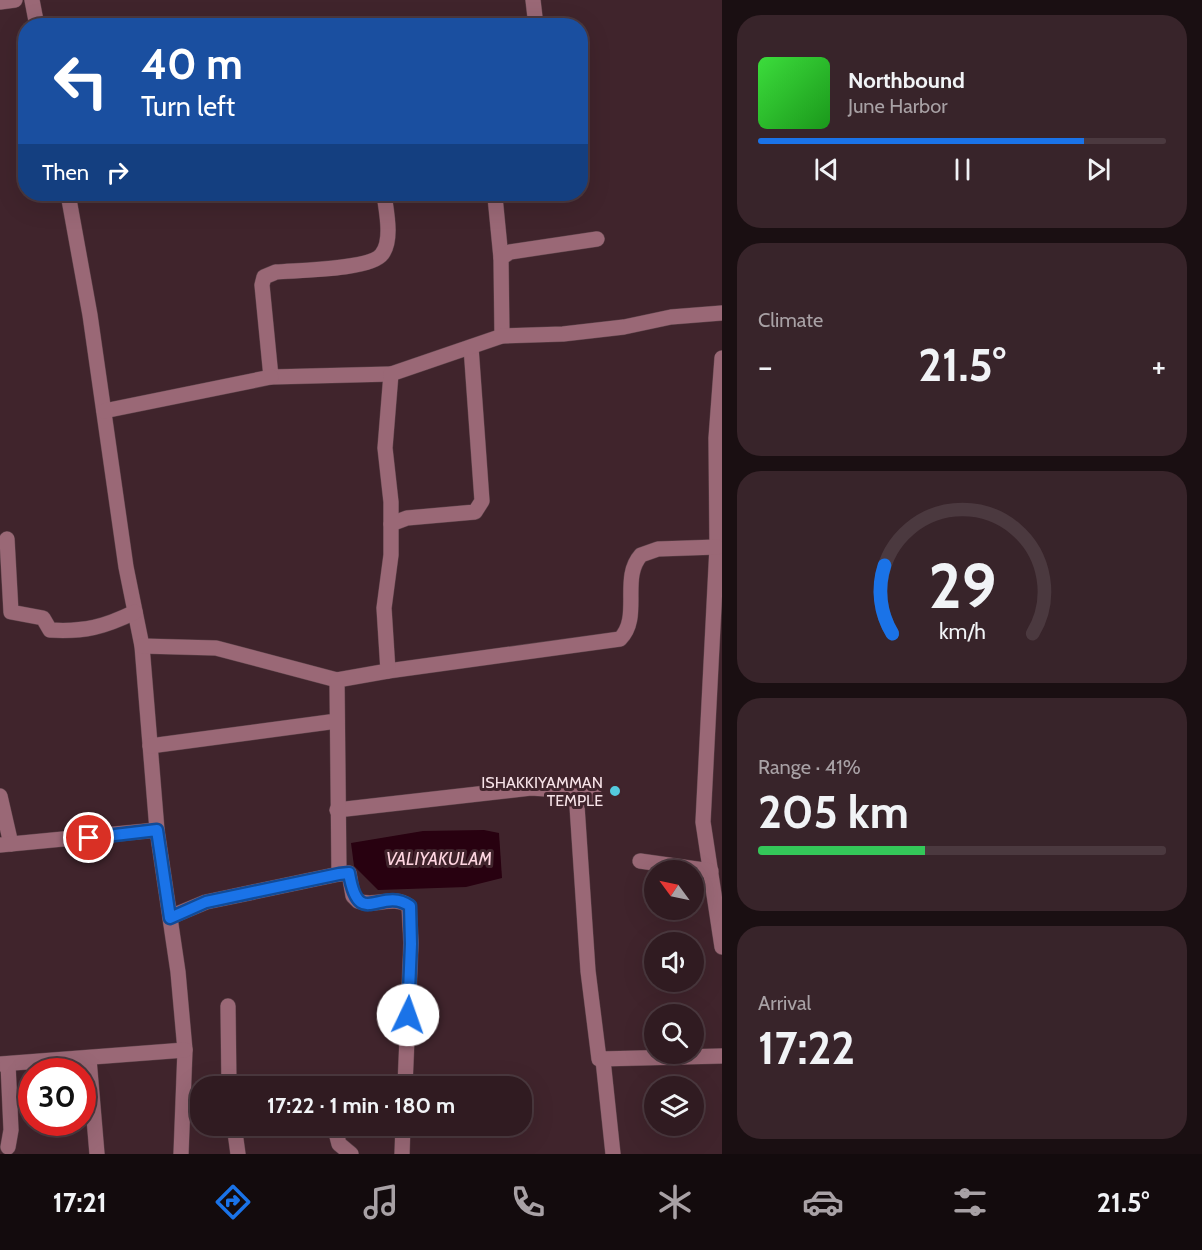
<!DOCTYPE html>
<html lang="en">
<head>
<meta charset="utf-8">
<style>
  :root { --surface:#301b21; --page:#38242a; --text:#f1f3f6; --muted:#a8a1a5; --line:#4b393f; --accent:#1a73e8 }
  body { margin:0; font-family:Cabin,sans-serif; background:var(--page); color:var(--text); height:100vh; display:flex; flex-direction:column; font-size:22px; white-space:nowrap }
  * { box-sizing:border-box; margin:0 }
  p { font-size:20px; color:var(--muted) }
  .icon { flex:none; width:33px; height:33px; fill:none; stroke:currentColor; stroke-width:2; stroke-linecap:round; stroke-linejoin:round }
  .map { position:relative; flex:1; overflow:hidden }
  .sheet { display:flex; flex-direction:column; gap:15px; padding:15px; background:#1a0f12; width:480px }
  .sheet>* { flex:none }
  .top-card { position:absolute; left:18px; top:18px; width:570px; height:183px; border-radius:24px; box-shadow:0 6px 24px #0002,0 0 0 2px var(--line); background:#1a4fa0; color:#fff; overflow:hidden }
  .needle { width:39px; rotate:303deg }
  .buttons { position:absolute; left:644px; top:860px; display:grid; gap:12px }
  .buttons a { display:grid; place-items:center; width:60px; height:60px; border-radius:50%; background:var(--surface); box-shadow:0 6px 24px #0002,0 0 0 2px var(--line); font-size:30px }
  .speed { position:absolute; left:18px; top:1058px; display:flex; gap:12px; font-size:30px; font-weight:700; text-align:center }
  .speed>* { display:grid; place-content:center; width:78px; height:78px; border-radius:50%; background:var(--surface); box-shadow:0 6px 24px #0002,0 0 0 2px var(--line); line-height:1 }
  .speed .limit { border:9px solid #d22; background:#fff; color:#111 }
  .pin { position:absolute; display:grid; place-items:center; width:51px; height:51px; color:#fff; margin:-26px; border:3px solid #fff; border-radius:50%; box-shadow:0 2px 6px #0007 }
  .me { position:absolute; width:66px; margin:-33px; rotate:3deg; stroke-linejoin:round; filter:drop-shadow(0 0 4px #0008) }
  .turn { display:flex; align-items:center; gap:21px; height:126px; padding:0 24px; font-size:27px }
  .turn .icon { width:78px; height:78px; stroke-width:2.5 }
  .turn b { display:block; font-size:42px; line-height:51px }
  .then { display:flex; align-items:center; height:57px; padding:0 24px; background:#0003; gap:12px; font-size:22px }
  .big { font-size:45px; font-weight:800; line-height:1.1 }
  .sheet .tile { flex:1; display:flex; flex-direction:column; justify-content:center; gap:9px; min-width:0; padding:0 21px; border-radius:24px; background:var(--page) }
  .sheet .dial { align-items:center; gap:0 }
  .dial svg { height:156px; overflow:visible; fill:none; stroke:var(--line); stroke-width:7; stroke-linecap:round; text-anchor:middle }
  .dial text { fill:var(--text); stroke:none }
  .song { display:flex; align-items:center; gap:18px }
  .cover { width:72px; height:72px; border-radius:9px; background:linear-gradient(135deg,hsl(120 70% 55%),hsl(120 70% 35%)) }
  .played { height:6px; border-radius:3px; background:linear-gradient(90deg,var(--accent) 80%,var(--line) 80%) }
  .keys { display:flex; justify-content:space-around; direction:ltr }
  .heat { display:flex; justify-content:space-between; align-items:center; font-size:33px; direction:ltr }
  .charge { height:9px; border-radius:4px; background:linear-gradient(90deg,#34c759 41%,var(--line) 0) }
  .trip { position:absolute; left:190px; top:1076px; width:342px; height:60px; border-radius:24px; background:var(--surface); box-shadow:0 6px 24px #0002,0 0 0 2px var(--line); font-weight:800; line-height:60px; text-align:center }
  .dock { display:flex; height:96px; justify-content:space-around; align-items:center; background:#130b0d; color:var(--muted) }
  .dock .icon { width:42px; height:42px }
  .dock .current { color:var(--accent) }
  .dock b { font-size:27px; color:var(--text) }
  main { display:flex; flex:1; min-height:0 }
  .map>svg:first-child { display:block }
</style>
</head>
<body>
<main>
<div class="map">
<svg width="722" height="1154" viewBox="0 0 722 1154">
  <rect width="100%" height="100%" fill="#40242c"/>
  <path fill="#280110" d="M484 830 499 833 502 878 466 887 378 890 354 866 351 843 423 831Z"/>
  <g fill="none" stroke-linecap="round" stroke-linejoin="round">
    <defs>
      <g id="minor">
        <path d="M32 0 37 26"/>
        <path d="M533 0 536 26"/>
        <path d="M0 2 15 0"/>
        <path d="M68 194 90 315 126 567 142 646 157 830 178 972 185 1050 181 1154"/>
        <path d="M384 194C386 210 393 240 382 254 371 270 297 270 276 272L264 277 262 285 271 377 391 374"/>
        <path d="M490 194 495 197 501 258"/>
        <path d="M502 336 501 258 510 252 597 239"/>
        <path d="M722 358 716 438 717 547 703 822 722 947"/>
        <path d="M104 411 271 377"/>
        <path d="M391 524 407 518 475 512 482 501 471 347"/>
        <path d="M7 539 11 612 43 618 50 630C85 632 104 627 135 612"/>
        <path d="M142 646 216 648 337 680"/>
        <path d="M388 671 620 639C642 617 620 578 641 555L658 549 717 547"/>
        <path d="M150 746 337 721"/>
        <path d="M576 791 588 971 599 1059 722 1056"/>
        <path d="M0 796 11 844"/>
        <path d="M337 810 531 788 576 791 595 796"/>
        <path d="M0 845 157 830"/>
        <path d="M640 861 711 871"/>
        <path d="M339 874 349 873 353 896 358 901C375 908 393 894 409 906L411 943 405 1086"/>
        <path d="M170 917 206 902 339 874 337 680 388 671 384 608 391 555V502L385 448 391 374 502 336 563 334 624 327 671 317 722 313"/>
        <path d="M228 1006 229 1086"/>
        <path d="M89 1059 97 1154"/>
        <path d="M603 1060 613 1154"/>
        <path d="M0 1064 185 1050"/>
        <path d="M8 1064 11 1130 8 1147"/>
        <path d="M286 1086H324"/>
        <path d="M234 1125 238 1154"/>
        <path d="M334 1125 339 1144 351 1154"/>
        <path d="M402 1154 403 1125"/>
      </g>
    </defs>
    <use href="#minor" stroke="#5d434a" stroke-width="16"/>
    <use href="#minor" stroke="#9a6876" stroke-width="15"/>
  </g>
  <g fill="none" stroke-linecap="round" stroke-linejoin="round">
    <defs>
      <path id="route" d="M89 838 157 830 170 918 206 902 339 874 349 873C359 932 380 885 410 906L411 944 408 1015"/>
    </defs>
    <use href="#route" stroke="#114b97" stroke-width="15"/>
    <use href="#route" stroke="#1a73e8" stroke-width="10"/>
  </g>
  <circle fill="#54cade" stroke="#40242c" stroke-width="2" cx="615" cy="791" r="6"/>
  <g text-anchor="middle" stroke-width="6" stroke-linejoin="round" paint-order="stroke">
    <g font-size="16" fill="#f7e3e8" stroke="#40242c" text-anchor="end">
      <text x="603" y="788">ISHAKKIYAMMAN<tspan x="603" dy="18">TEMPLE</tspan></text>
    </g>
    <g font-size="18" font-style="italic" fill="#ffd6e1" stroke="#40242c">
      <text x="439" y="865">VALIYAKULAM</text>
    </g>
  </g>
</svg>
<div class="buttons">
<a><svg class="needle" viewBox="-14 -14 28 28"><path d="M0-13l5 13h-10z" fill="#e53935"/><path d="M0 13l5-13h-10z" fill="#a8a1a5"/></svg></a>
<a><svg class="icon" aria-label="sound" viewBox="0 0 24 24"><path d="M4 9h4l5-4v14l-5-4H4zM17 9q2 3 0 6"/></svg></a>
<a><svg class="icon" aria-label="search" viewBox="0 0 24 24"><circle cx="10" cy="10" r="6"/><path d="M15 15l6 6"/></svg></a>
<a><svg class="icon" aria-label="layers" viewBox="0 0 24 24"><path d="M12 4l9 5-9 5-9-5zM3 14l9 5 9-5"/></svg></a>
</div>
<div class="speed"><div class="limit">30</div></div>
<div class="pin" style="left:89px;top:838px;background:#d93025"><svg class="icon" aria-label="arrive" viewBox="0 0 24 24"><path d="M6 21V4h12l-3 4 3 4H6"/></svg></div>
<svg class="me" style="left:408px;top:1015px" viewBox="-20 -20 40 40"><circle r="19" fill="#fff"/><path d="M0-13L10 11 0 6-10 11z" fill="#1a73e8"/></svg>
<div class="trip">17:22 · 1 min · 180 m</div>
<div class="top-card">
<div class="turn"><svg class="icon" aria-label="left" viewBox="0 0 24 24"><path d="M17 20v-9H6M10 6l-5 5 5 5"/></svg><div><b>40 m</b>Turn left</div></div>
<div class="then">Then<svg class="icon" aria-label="right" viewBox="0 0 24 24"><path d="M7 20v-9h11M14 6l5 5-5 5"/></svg></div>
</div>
</div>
<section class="sheet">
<div class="tile">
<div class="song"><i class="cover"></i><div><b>Northbound</b><p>June Harbor</p></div></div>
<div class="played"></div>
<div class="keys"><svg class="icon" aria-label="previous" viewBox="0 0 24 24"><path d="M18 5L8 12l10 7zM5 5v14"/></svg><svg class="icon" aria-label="pause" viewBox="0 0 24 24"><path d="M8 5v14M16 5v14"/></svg><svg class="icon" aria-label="next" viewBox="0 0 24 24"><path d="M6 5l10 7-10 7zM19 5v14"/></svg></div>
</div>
<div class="tile"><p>Climate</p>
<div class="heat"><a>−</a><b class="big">21.5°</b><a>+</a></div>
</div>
<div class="tile dial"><svg viewBox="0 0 100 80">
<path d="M14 69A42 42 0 1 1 86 69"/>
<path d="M14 69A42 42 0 0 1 10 34" stroke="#1a73e8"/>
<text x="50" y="56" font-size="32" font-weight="700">29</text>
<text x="50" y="72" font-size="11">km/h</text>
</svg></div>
<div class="tile"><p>Range · 41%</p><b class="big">205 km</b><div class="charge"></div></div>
<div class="tile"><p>Arrival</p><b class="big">17:22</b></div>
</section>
</main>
<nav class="dock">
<b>17:21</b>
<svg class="icon current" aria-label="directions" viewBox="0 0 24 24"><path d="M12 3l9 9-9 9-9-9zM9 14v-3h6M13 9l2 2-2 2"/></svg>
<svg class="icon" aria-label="music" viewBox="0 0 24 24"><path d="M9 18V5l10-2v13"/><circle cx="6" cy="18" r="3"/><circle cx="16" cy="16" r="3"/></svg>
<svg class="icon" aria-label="phone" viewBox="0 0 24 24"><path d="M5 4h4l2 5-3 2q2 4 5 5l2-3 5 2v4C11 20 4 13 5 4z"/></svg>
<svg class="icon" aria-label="climate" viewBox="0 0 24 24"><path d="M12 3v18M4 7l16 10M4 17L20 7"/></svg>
<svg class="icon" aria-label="car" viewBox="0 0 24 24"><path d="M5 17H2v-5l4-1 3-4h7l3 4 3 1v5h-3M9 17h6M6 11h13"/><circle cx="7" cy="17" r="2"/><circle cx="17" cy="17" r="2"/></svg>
<svg class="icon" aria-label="filters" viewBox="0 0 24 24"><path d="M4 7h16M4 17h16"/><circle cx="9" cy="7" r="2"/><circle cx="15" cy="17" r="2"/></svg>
<b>21.5°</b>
</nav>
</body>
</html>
